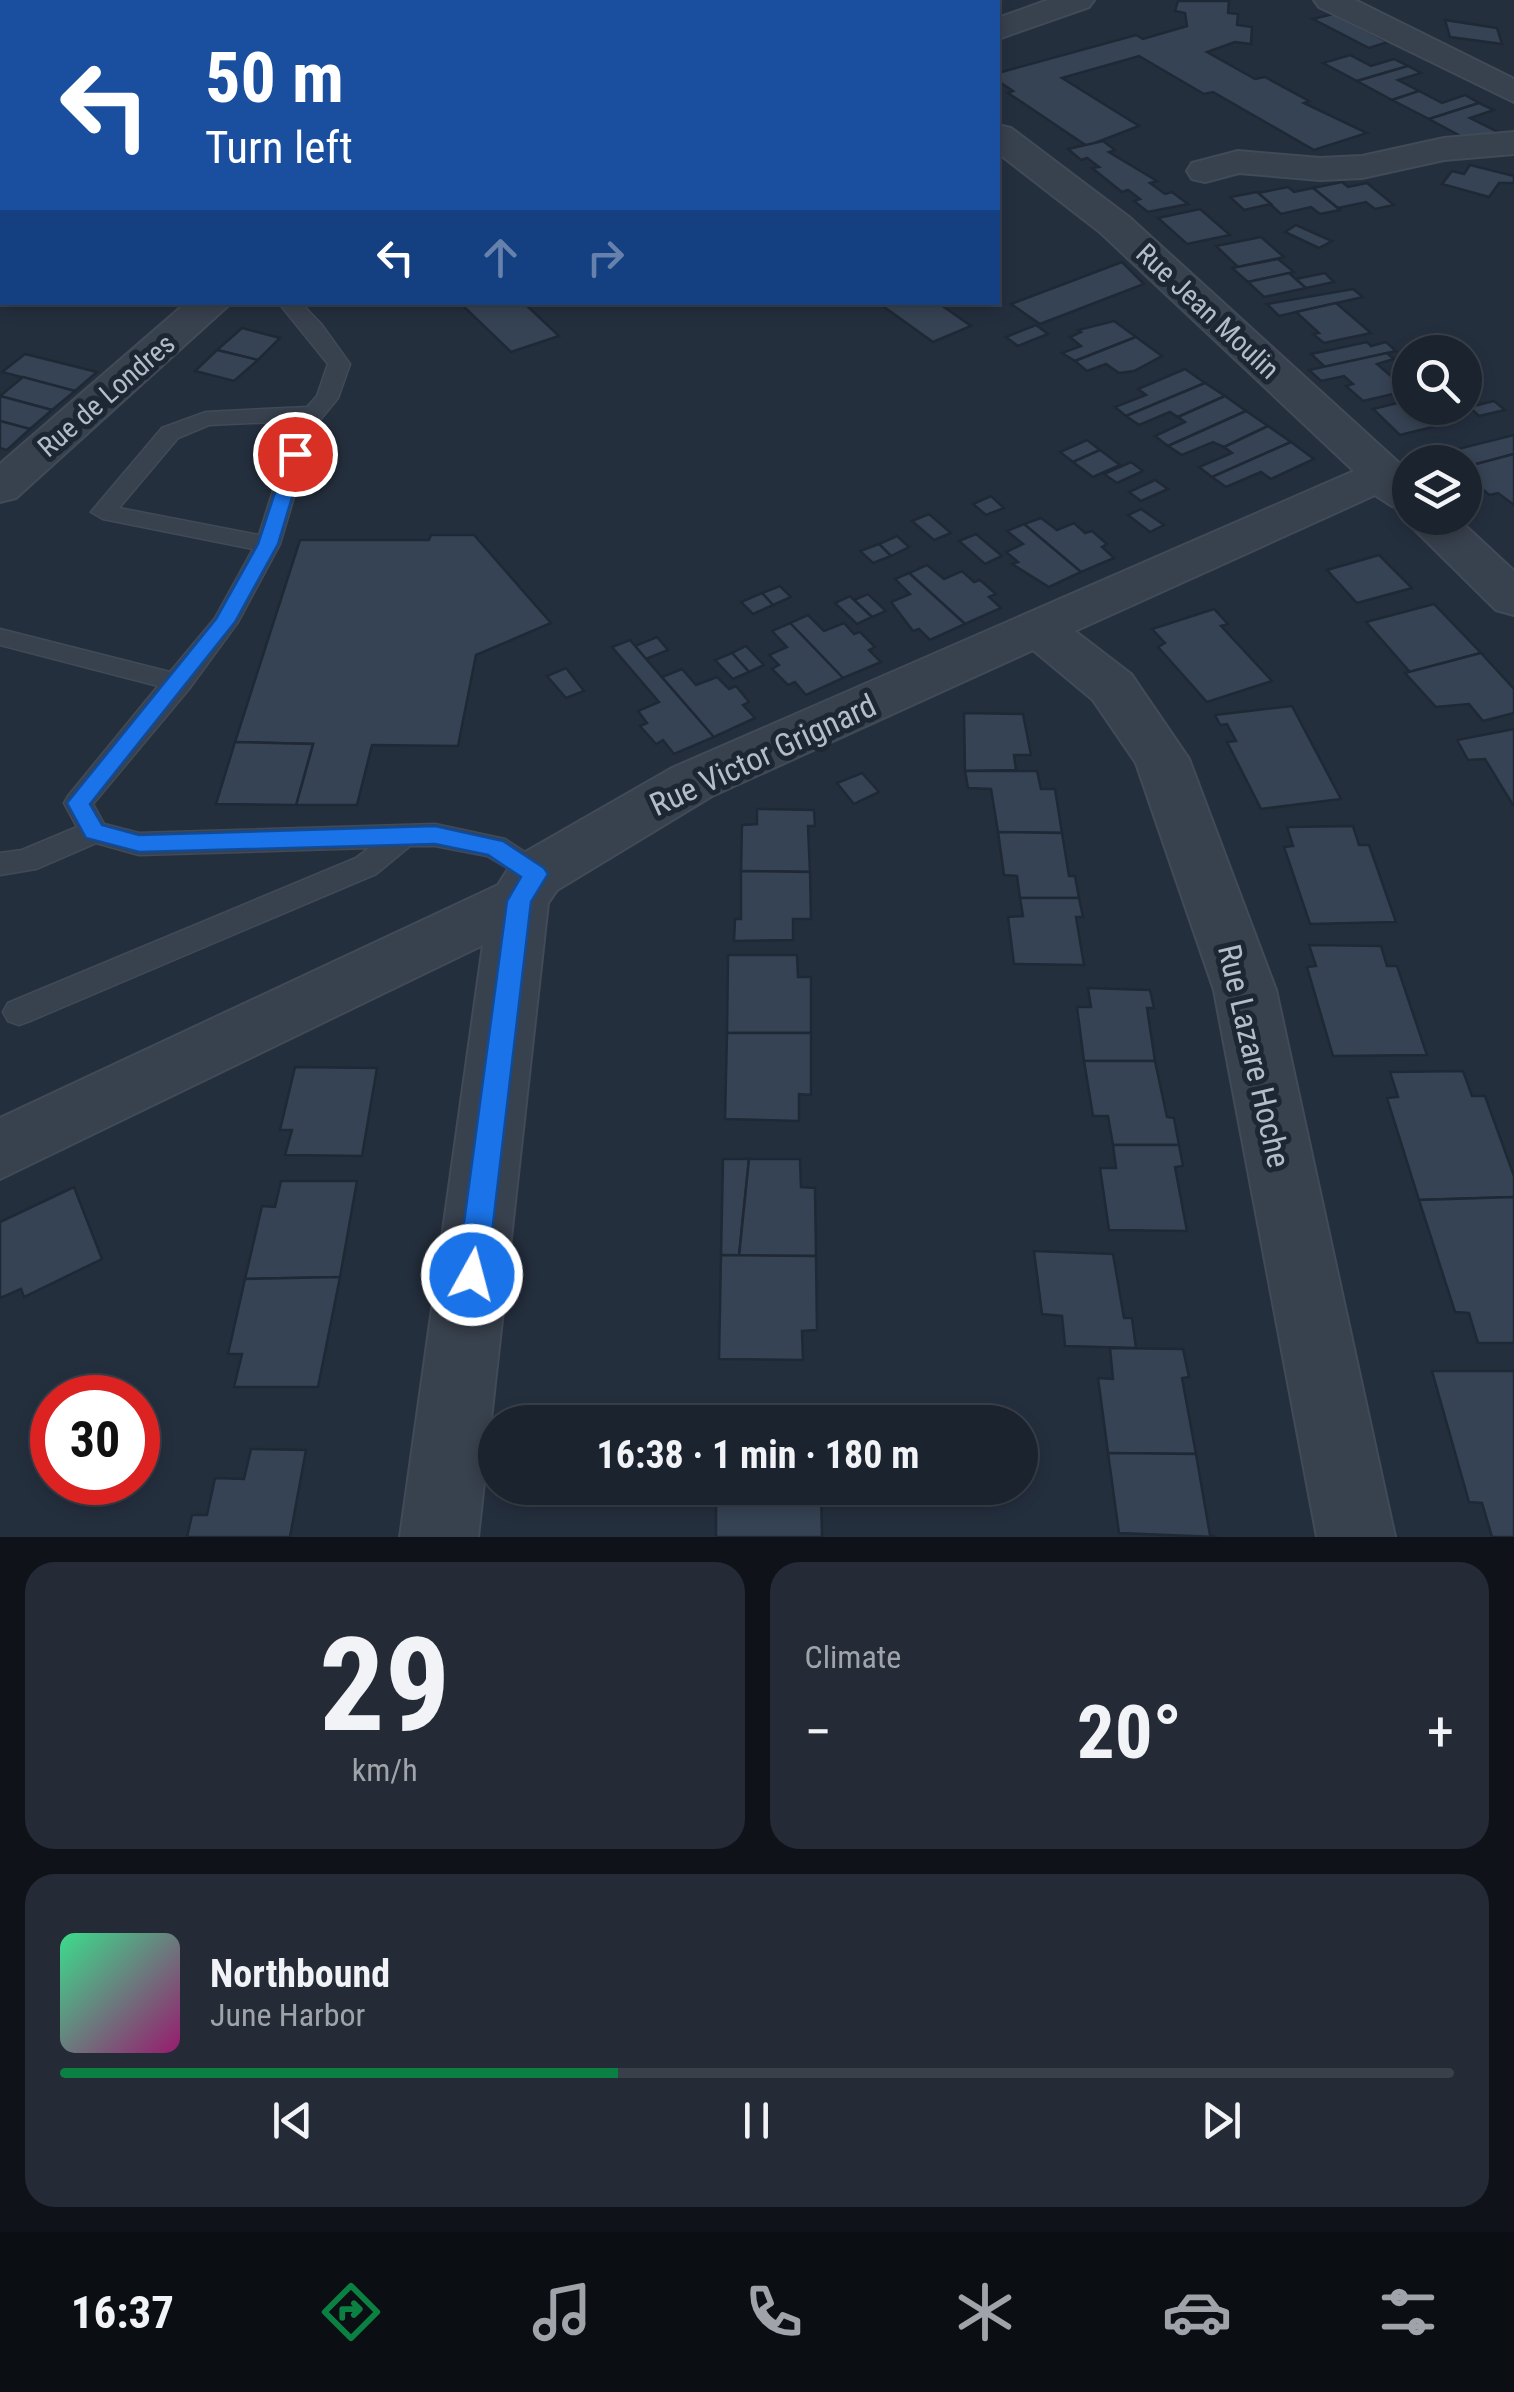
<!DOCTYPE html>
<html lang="en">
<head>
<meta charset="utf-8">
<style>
  :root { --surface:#1b232e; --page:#242b36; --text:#f1f3f6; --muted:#a0a4aa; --line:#39404a; --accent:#0b8043 }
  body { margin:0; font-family:"Roboto Condensed",sans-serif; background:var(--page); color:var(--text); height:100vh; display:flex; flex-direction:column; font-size:38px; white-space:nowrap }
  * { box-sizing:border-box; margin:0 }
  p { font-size:32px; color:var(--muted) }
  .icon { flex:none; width:55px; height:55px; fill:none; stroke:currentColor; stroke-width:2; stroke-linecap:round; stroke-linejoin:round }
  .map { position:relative; height:1537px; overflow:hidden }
  .details { display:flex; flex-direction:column; gap:25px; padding:25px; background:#0f1319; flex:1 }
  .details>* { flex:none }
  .hud { position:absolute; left:0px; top:0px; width:1000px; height:305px; box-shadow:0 5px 15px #0003,0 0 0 2px var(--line); background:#1a4fa0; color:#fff; overflow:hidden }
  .controls { position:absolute; left:1392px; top:335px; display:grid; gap:20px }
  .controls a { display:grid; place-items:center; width:90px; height:90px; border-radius:50%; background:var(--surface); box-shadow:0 5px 15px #0003,0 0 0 2px var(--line); font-size:50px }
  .speed { position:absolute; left:30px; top:1375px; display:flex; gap:20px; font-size:50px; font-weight:700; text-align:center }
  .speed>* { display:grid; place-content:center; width:130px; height:130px; border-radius:50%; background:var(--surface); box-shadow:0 5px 15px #0003,0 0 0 2px var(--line); line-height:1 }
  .speed .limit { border:15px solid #d22; background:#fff; color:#111 }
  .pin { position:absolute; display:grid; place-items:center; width:85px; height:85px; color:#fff; margin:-42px; border:5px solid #fff; border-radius:50%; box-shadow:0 2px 10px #0007 }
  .me { position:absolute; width:110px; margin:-55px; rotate:7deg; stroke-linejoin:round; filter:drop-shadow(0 0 8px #0008) }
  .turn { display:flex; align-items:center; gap:35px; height:210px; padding:0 40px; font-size:45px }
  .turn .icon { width:130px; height:130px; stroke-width:2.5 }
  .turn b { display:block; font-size:70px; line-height:85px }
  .lanes { display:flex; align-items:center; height:95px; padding:0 40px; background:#0003; justify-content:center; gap:50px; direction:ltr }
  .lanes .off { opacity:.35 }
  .big { font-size:75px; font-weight:700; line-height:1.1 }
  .details .widget { flex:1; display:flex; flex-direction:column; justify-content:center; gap:15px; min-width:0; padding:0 35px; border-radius:30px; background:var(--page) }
  .details .dial { align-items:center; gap:0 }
  .dial b { font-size:130px; line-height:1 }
  .song { display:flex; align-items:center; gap:30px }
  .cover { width:120px; height:120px; border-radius:15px; background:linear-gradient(135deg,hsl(150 70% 55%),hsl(320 70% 35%)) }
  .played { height:10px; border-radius:5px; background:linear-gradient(90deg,var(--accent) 40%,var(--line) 40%) }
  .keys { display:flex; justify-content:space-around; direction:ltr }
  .heat { display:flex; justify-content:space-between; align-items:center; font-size:55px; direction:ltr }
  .details .tiles { flex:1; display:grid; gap:25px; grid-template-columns:1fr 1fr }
  .widget:last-child { grid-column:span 2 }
  .trip { position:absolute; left:478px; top:1405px; width:560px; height:100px; border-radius:50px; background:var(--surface); box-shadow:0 5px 15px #0003,0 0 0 2px var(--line); font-weight:700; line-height:100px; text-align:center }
  .tabs { display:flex; height:160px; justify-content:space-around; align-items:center; background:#0b0e12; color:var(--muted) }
  .tabs .icon { width:70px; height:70px }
  .tabs .on { color:var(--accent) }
  .tabs b { font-size:45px; color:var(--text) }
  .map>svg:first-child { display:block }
</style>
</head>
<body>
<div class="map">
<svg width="1514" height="1537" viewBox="0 0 1514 1537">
  <rect width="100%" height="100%" fill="#242f3e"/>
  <g fill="#364354" stroke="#1f2835" stroke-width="2.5">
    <path d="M1178 1H1229L1228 13 1238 14 1237 25 1252 27 1251 44 1235 42 1207 52 1255 79 1265 77 1309 101 1304 103 1367 133 1314 150 1213 92 1204 94 1139 56 1062 78 1139 126 1087 146 1008 93 1013 91 998 81V73L1136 35 1143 39 1187 26 1185 13 1175 11Z"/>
    <path d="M1333 14 1388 42 1369 48 1313 19Z"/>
    <path d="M1445 20 1497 28 1502 44 1450 37Z"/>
    <path d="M1350 55 1371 66 1394 59 1408 66 1357 81 1323 63Z"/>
    <path d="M1408 66 1421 73 1398 80 1419 91 1392 100 1357 81Z"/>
    <path d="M1419 91 1442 103 1465 95 1479 103 1429 119 1392 100Z"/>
    <path d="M1479 103 1494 110 1470 118 1504 135 1466 139 1429 119Z"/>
    <path d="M1103 141 1115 150 1109 152 1157 181 1150 183 1165 194 1172 192 1188 204 1148 212 1134 201 1140 199 1128 190 1122 192 1092 168 1099 167 1087 158 1081 160 1068 149Z"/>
    <path d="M1470 165 1514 176V183H1499L1489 197 1442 184 1452 171 1464 174Z"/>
    <path d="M1342 182 1348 187 1367 183 1394 205 1375 209 1366 202 1338 208 1313 188Z"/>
    <path d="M1288 187 1294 192 1313 188 1340 210 1320 214 1311 207 1281 214 1258 193Z"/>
    <path d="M1257 192 1271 204 1244 210 1230 197Z"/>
    <path d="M1200 209 1230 235 1187 244 1158 218Z"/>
    <path d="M1296 225 1332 241 1319 248 1285 232Z"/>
    <path d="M1261 237 1284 257 1238 267 1216 246Z"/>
    <path d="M1278 259 1294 272 1248 282 1232 268Z"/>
    <path d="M1122 262 1144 284 1040 324 1011 304Z"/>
    <path d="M1289 273 1306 288 1264 297 1248 282Z"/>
    <path d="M1325 273 1334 282 1306 288 1296 279Z"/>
    <path d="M1353 289 1363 297 1279 316 1267 304Z"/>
    <path d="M459 302H523L559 336 511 352Z"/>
    <path d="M937 302 971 326 933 342 880 304Z"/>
    <path d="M1336 303 1371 333 1324 343 1313 334 1319 333 1296 312Z"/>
    <path d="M1114 321 1136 337 1075 361 1062 353 1081 346 1070 337 1081 332 1078 330Z"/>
    <path d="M1036 325 1048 334 1018 346 1006 337Z"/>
    <path d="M242 328 280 338 258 360 217 350Z"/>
    <path d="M1136 337 1162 356 1134 371 1119 373 1106 364 1087 371 1075 361Z"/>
    <path d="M1367 342 1371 346 1386 342 1396 351 1325 367 1311 354Z"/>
    <path d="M217 350 258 360 234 381 195 371Z"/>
    <path d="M1387 353 1394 359 1377 364 1392 377 1410 373V390L1363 401 1346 386 1353 384 1344 376 1321 381 1309 370Z"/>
    <path d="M25 354 97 372 75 391 2 372Z"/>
    <path d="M1185 369 1205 383 1126 416 1115 407 1146 395 1138 389Z"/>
    <path d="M23 377 75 391 52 410 0 396Z"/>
    <path d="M1205 383 1225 396 1178 417 1170 412 1139 425 1126 416Z"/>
    <path d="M0 396 52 410 30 429 0 421Z"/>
    <path d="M1225 396 1246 411 1168 446 1155 436 1185 422 1178 417Z"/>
    <path d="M1410 400V408H1441L1457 421 1400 435 1373 409Z"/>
    <path d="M1494 401 1505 410 1479 416 1469 407Z"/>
    <path d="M1246 411 1268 426 1224 447 1213 442 1182 455 1168 446Z"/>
    <path d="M0 421 30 429 7 450 0 448Z"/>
    <path d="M1268 426 1291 442 1212 477 1199 467 1232 453 1224 447Z"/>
    <path d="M1514 435V454L1465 467V462H1432L1426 457Z"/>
    <path d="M1087 440 1100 450 1073 462 1060 452Z"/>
    <path d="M1291 442 1314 459 1271 479 1261 472 1226 487 1212 477Z"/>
    <path d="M1100 450 1120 465 1093 477 1073 462Z"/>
    <path d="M1514 454V505L1498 493 1489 495 1465 473V467Z"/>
    <path d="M1131 462 1143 471 1117 483 1104 474Z"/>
    <path d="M1155 480 1168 489 1141 501 1129 492Z"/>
    <path d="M991 496 1004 508 986 515 973 504Z"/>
    <path d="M1141 509 1164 525 1150 532 1128 515Z"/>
    <path d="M929 514 951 533 934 540 912 521Z"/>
    <path d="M1041 518 1057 530 1074 523 1085 533 1092 531 1107 544 1102 547 1114 558 1081 572 1024 524Z"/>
    <path d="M1024 524 1081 572 1049 587 1012 564 1018 562 1006 552 1023 544 1007 531Z"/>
    <path d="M976 534 1002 556 985 564 959 541Z"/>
    <path d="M431 535H474L551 623 476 655 458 746 372 745 357 805H296L313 744 235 742 300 540H429Z"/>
    <path d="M897 536 909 547 891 556 879 544Z"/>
    <path d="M879 544 891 556 873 563 860 551Z"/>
    <path d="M1379 555 1412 588 1357 603 1327 570Z"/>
    <path d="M927 565 944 579 962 571 974 582 980 580 996 594 989 597 1001 608 965 624 909 573Z"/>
    <path d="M909 573 965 624 930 640 919 629 913 631 891 602 910 594 895 579Z"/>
    <path d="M780 586 791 597 773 605 762 593Z"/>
    <path d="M762 593 773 605 753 614 741 602Z"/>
    <path d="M868 594 886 611 872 617 854 600Z"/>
    <path d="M850 596 854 600 872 617 857 624 835 603Z"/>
    <path d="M1434 604 1481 653 1410 672 1366 622Z"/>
    <path d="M1214 609 1228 624 1221 626 1272 681 1207 702 1158 647 1165 643 1152 629Z"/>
    <path d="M808 615 824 631 844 623 854 634 860 632 875 647 869 650 881 662 843 678 790 623Z"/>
    <path d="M790 623 843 678 806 695 795 682 788 685 772 669 779 665 769 655 787 647 772 631Z"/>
    <path d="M657 637 668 650 646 659 635 646Z"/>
    <path d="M630 640 646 659 714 737 674 754 663 740 656 744 640 726 647 723 638 711 659 702 612 647Z"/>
    <path d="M746 646 764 665 749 672 732 653Z"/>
    <path d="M732 653 749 672 733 679 715 660Z"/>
    <path d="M1481 653 1514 689V713L1483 721 1469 704 1436 707 1405 673Z"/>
    <path d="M566 668 584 691 566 698 547 676Z"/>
    <path d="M682 669 696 685 717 677 729 689 736 686 749 702 743 705 755 718 714 737 662 677Z"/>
    <path d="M1292 706 1341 799 1261 809 1227 742 1236 741 1227 724 1220 725 1215 715Z"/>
    <path d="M964 713 1023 714 1031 755H1014L1016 770 965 771Z"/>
    <path d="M1514 729V805H1513L1485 759 1468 760 1457 740Z"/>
    <path d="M235 742 313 744 296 805 216 804Z"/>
    <path d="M965 771H1037L1041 789H1055L1062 833 998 832 991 789 968 788Z"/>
    <path d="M862 773 879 792 854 804 837 783Z"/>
    <path d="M757 809 814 810 815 826H808L810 872 741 871 742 825 757 824Z"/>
    <path d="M1353 826 1359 845H1369L1396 922 1310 924 1284 847 1293 846 1287 827Z"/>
    <path d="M998 832 1062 833 1069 876H1075L1079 898H1020L1017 876 1004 875Z"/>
    <path d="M741 871 810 872 811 919H793V940L734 941 735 919H741Z"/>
    <path d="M1020 898H1079L1083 917H1076L1084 965 1014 964 1008 917 1023 916Z"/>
    <path d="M1309 945 1381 946 1387 966H1397L1427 1055 1333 1056 1307 967 1316 966Z"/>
    <path d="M728 955H797L798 977H811V1033H727Z"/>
    <path d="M1088 988 1150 990 1154 1008H1147L1155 1061H1084L1077 1007H1091Z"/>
    <path d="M727 1033H811V1095L799 1094V1121L725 1119Z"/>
    <path d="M1084 1061H1155L1167 1117 1174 1118 1179 1145H1113L1108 1116H1093Z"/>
    <path d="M295 1067 377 1068 362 1156 285 1155 292 1130H280Z"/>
    <path d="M1463 1071 1472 1096H1485L1514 1176V1197L1419 1200 1387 1098 1398 1097 1390 1072Z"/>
    <path d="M1113 1145H1179L1183 1166 1175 1167 1187 1231 1109 1230 1100 1168H1116Z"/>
    <path d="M723 1159H749L739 1256 721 1255Z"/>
    <path d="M749 1159H800L801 1187 815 1188 816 1256H739Z"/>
    <path d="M281 1181H357L340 1277 245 1279 262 1206 275 1207Z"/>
    <path d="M74 1187 102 1259 24 1297 21 1289 0 1298V1222Z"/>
    <path d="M1514 1197V1343H1478L1469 1313 1455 1312 1419 1200Z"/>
    <path d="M1034 1251 1113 1254 1124 1318H1132L1136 1348 1065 1346 1062 1316 1042 1314Z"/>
    <path d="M721 1255 816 1256 817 1330 802 1331 803 1360 719 1359Z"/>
    <path d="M340 1277 318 1387H234L242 1354H228L245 1279Z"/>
    <path d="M1110 1348 1183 1349 1189 1377 1182 1378 1196 1454 1108 1453 1098 1378 1113 1379Z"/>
    <path d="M1432 1371H1514V1537H1492L1482 1503 1469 1502Z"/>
    <path d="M806 1418V1422H717V1421Z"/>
    <path d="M251 1449 306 1450 290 1537H187L192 1515H207L215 1478 244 1479Z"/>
    <path d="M1108 1453 1196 1454 1210 1535 1217 1537 1119 1533Z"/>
    <path d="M716 1488H821L822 1537H716Z"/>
  </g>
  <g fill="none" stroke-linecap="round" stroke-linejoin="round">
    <defs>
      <path id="service" d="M278 302H300L322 325 350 364 338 398 315 426 280 544 238 622 189 689 93 804 104 824 139 833 435 824 505 839 546 866 551 874 546 882 536 885 487 856 435 846H410L376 874 30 1021 19 1025 8 1021 3 1012 8 1003 356 858 369 848 139 855 96 843 36 869 0 875V853L22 850 77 827 64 803 68 796 158 686 0 645V629L170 672 215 618 253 549 103 519 91 512 162 428 206 412 307 407 317 396 328 364ZM295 421 259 535 119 508 178 438 209 425Z"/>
      <g id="minor">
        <path d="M770 0H804L806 2H772Z"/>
        <path d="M1048 0H1094L1089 7 998 39V18Z"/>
        <path d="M1314 0H1355L1514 79V102L1319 7Z"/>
        <rect x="0" y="76" width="2" height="22"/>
        <path d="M998 125 1011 128 1129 217 1410 473V510L1392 506 1375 495 1075 631 1131 674 1189 759 1276 990 1395 1537H1317L1214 990 1136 763 1093 700 1033 650 712 796 557 890 548 903 478 1537H400L483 945 0 1179V1118L498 885 515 858 672 768 1354 471 1101 233 998 153Z"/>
        <path d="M1514 132V154L1444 160 1362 178 1320 180 1239 173 1205 182 1192 179 1187 171 1192 163 1238 151 1320 158 1362 156 1444 138Z"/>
        <path d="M2 233V257L0 258V234Z"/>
        <path d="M1410 513V518H1457L1514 571V615L1496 610 1413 528 1406 518Z"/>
      </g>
      <path id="tertiary" d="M187 302H232L16 498 0 502V464Z"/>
    </defs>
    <use href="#service" stroke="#414a57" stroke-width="3"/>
    <use href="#minor" stroke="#414a57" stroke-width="4"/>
    <use href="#tertiary" stroke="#414a57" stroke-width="4"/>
    <use href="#service" fill="#38414e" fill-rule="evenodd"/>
    <use href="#minor" fill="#38414e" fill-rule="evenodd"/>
    <use href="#tertiary" fill="#38414e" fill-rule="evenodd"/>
  </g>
  <path fill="#1a73e8" stroke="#114b97" stroke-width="2.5" d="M289 450 305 454 278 544 235 622 90 804 102 825 139 835 435 826 503 841 544 868 548 874 531 902 487 1275 482 1285 472 1288 462 1285 457 1275 507 901 521 877 488 855 435 844 139 852 86 838 67 803 216 619 258 544Z"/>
  <g text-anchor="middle" stroke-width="10" stroke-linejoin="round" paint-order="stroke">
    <g font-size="28" fill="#b4bcc9" stroke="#1d2633">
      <text transform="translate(1208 311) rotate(43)" y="10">Rue Jean Moulin</text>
      <text transform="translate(106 395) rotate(-41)" y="10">Rue de Londres</text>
    </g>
    <g font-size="32" fill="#b4bcc9" stroke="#1d2633">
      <text transform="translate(763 755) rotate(-25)" y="11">Rue Victor Grignard</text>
      <text transform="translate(1254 1056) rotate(77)" y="11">Rue Lazare Hoche</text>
    </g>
  </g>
</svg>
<div class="controls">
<a><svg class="icon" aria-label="search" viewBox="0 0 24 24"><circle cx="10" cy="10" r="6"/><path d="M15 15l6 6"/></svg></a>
<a><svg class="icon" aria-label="layers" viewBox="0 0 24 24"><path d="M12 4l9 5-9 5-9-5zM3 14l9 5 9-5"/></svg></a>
</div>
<div class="speed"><div class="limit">30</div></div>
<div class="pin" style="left:295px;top:454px;background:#d93025"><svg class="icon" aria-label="arrive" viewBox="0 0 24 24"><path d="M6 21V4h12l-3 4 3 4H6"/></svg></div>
<svg class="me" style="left:472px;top:1275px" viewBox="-20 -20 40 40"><circle r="17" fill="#1a73e8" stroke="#fff" stroke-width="3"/><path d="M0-11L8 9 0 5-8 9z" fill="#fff"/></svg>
<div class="trip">16:38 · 1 min · 180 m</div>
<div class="hud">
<div class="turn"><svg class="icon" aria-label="left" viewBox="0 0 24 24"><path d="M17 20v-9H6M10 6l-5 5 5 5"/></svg><div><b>50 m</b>Turn left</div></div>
<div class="lanes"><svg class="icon" aria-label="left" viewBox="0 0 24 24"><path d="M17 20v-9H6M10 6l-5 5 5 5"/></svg><svg class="icon off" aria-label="ahead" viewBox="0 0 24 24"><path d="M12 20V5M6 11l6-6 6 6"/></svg><svg class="icon off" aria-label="right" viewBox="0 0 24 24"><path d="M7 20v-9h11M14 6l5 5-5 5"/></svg></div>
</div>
</div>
<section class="details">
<div class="tiles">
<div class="widget dial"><b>29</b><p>km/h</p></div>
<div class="widget"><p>Climate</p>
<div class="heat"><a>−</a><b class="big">20°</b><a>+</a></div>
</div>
<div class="widget">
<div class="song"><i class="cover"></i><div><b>Northbound</b><p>June Harbor</p></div></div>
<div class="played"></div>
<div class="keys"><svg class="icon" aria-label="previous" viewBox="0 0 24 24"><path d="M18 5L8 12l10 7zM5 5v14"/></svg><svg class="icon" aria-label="pause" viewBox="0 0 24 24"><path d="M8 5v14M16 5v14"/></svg><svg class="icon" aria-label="next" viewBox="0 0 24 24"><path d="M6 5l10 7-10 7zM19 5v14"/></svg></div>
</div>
</div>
</section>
<nav class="tabs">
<b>16:37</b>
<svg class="icon on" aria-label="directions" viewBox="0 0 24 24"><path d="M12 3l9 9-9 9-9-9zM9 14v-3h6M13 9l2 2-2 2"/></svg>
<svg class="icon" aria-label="music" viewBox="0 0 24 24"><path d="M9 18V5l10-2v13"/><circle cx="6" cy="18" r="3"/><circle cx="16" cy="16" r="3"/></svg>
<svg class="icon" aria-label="phone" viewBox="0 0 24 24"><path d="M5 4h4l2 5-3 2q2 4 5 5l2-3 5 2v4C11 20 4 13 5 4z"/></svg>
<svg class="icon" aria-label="climate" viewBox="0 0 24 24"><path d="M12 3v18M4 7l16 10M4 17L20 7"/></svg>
<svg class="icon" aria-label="car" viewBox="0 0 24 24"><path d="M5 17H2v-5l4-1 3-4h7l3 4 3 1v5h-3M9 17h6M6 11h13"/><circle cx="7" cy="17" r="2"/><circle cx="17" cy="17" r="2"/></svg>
<svg class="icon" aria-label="filters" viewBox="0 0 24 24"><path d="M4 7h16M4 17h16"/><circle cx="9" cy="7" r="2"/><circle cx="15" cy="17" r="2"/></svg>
</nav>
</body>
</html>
